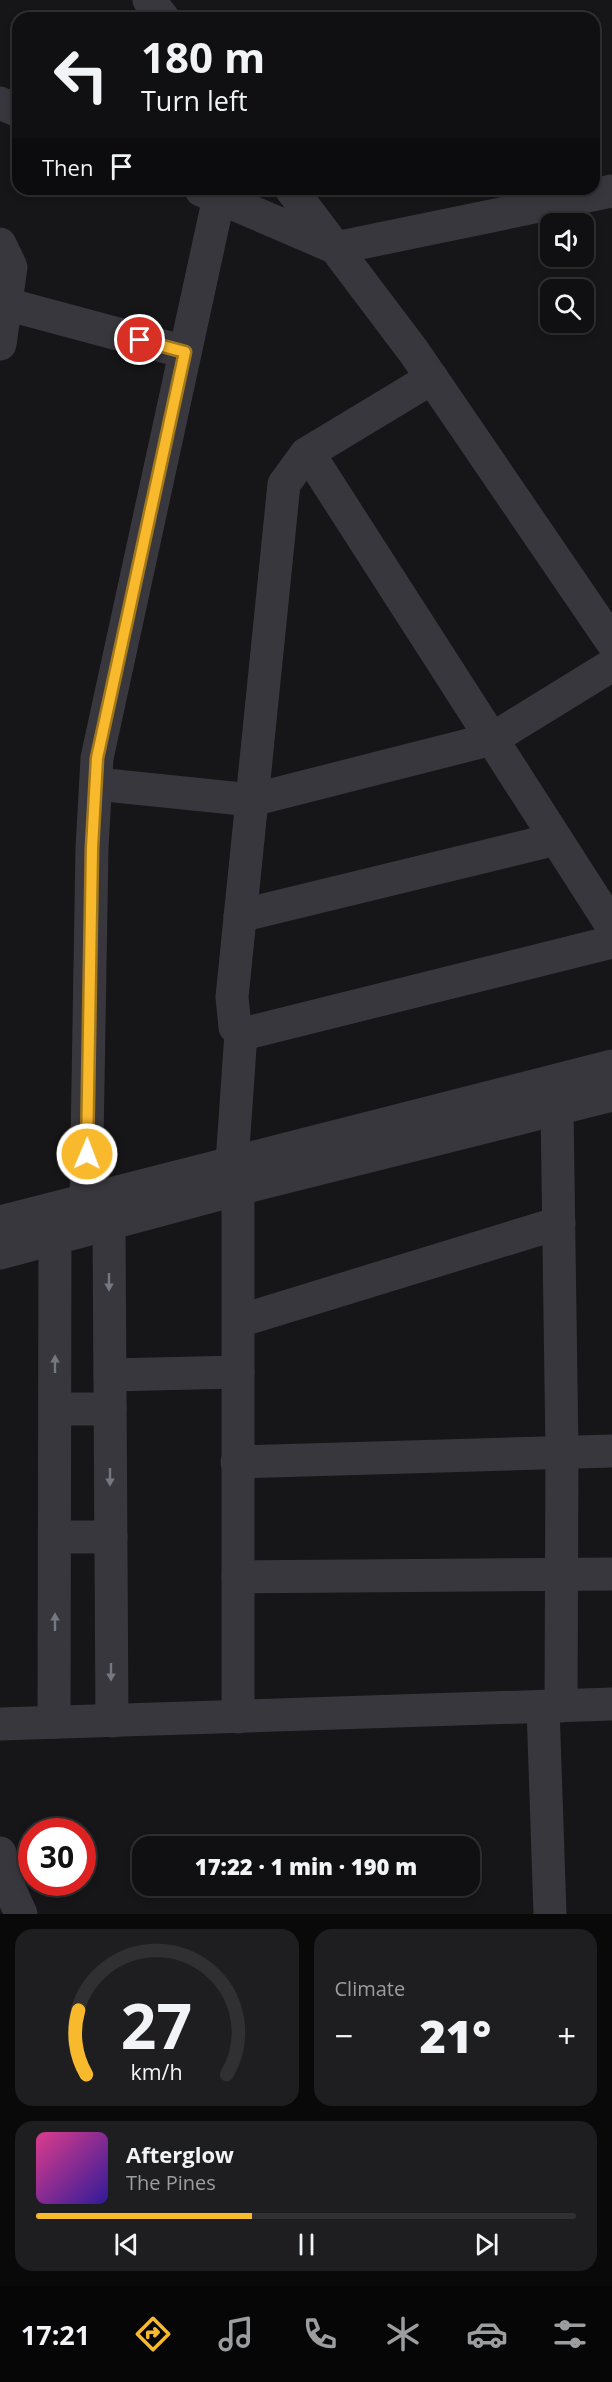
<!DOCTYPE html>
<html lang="en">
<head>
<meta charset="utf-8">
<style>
  :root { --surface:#101012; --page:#1e1e20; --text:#f1f3f6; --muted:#9c9d9f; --line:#303032; --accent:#f9b92d }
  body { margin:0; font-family:"Open Sans",sans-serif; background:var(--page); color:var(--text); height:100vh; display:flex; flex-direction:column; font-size:22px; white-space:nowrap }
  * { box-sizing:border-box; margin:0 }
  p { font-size:20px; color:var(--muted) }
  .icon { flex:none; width:33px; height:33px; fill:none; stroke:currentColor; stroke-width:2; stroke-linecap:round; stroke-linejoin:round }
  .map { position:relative; height:1914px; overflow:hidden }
  .sheet { display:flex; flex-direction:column; gap:15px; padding:15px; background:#09090a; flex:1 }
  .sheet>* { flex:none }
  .hud { position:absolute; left:12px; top:12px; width:588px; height:183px; border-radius:18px; box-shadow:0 3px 9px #0003,0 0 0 2px var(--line); background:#101012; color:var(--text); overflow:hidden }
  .fabs { position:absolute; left:540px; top:213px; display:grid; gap:12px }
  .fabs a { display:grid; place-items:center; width:54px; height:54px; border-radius:12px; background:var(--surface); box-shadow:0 3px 9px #0003,0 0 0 2px var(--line); font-size:30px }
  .speed { position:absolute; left:18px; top:1818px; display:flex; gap:12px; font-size:30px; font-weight:700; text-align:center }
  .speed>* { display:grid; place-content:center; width:78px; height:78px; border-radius:50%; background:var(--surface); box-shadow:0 3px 9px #0003,0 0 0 2px var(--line); line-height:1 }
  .speed .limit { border:9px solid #d22; background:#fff; color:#111 }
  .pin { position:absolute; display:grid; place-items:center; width:51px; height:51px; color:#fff; margin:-26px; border:3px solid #fff; border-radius:50%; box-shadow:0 2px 6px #0007 }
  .me { position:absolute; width:66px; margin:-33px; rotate:1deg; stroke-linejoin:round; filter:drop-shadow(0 0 4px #0008) }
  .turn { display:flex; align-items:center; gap:21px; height:126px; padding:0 30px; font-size:27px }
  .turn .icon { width:78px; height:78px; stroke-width:2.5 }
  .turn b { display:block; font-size:42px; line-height:51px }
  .then { display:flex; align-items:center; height:57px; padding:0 30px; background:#0003; gap:12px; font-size:22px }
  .big { font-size:45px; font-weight:800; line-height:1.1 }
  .sheet .tile { flex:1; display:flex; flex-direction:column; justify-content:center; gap:9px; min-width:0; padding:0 21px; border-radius:18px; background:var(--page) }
  .sheet .dial { align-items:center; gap:0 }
  .dial svg { height:156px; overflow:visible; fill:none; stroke:var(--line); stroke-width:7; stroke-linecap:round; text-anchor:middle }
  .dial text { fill:var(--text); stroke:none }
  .song { display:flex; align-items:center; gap:18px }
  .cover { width:72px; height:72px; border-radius:9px; background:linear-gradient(135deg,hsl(330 70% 55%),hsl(250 70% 35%)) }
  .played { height:6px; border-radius:3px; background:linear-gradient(90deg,var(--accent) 40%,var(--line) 40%) }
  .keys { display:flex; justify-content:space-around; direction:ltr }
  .heat { display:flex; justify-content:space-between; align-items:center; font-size:33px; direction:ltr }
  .sheet .tiles { flex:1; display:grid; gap:15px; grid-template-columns:1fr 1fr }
  .tile:last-child { grid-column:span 2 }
  .trip { position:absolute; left:132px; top:1836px; width:348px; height:60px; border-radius:18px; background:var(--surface); box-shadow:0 3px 9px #0003,0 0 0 2px var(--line); font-weight:800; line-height:60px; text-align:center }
  .tabs { display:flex; height:96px; justify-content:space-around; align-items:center; background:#060607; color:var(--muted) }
  .tabs .icon { width:42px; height:42px }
  .tabs .active { color:var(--accent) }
  .tabs b { font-size:27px; color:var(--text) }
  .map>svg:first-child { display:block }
</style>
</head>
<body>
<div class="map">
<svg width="612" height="1914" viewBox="0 0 612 1914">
  <rect width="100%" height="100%" fill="#161618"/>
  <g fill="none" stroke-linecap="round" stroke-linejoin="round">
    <g stroke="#37373d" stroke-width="33">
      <path d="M149 0 163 18"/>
      <path d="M0 103 18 111"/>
      <path d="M291 189 414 352 612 642"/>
      <path d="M201 190 336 248 612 191"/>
      <path d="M0 244 11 267 0 344"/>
      <path d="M6 304 185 352"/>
      <path d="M432 378 306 454 284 484 232 997 235 1027 241 1033 251 1032 612 942"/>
      <path d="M306 454 318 468 612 926"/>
      <path d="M96 784 252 800 492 739 612 665"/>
      <path d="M240 916 556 839"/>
      <path d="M557 1107 562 1453 561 1706"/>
      <path d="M232 1163 241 1033"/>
      <path d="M238 1189V1717"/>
      <path d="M86 1201 92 848 97 758 219 197"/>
      <path d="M0 1222 612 1066"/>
      <path d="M109 1224 112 1721"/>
      <path d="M0 1253 238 1189 612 1095"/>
      <path d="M239 1321 559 1223"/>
      <path d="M110 1375 238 1372"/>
      <path d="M55 1409H110"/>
      <path d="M237 1462 612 1451"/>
      <path d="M55 1537H111"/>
      <path d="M238 1577 612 1574"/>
      <path d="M543 1707 550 1914"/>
      <path d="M54 1722 55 1238"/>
      <path d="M0 1853 7 1883 21 1914"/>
    </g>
    <path stroke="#37373d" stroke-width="33" d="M0 1724 612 1704"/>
  </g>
  <defs><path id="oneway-solid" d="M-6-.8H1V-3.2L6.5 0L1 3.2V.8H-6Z" transform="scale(1.5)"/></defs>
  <g fill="#757781">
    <use href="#oneway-solid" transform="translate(109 1282) rotate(90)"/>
    <use href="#oneway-solid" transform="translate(55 1364) rotate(-90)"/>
    <use href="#oneway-solid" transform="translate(110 1477) rotate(90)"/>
    <use href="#oneway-solid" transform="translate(55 1622) rotate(-90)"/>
    <use href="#oneway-solid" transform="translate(111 1672) rotate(90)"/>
  </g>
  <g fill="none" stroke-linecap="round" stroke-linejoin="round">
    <defs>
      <path id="route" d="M87 1154 92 848 97 758 185 352 140 340"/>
    </defs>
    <use href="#route" stroke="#a2781d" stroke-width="15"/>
    <use href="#route" stroke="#f9b92d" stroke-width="10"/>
  </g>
</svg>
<div class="fabs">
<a><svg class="icon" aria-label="sound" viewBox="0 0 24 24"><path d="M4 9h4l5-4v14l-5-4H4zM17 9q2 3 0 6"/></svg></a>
<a><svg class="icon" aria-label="search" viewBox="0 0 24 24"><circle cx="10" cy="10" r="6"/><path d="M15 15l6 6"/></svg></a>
</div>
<div class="speed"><div class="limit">30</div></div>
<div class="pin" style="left:140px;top:340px;background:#d93025"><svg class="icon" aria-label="arrive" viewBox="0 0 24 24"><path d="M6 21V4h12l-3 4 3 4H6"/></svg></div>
<svg class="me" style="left:87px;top:1154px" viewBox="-20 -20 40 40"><circle r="17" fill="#f9b92d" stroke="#fff" stroke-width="3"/><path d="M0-11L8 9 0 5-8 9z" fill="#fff"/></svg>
<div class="trip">17:22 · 1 min · 190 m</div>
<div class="hud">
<div class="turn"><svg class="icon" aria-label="left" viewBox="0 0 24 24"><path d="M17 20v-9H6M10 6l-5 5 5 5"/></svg><div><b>180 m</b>Turn left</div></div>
<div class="then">Then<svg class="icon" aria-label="arrive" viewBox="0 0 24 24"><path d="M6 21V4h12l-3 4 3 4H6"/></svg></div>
</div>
</div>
<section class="sheet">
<div class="tiles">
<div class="tile dial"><svg viewBox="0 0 100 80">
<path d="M14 69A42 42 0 1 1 86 69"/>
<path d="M14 69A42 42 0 0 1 10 36" stroke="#f9b92d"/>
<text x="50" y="56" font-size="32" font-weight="700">27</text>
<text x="50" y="72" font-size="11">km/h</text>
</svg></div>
<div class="tile"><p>Climate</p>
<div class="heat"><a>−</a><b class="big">21°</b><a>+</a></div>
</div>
<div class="tile">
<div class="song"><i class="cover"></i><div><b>Afterglow</b><p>The Pines</p></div></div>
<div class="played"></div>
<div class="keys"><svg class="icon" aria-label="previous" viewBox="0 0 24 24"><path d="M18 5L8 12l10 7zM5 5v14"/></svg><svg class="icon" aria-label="pause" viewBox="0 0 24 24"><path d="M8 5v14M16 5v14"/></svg><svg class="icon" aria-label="next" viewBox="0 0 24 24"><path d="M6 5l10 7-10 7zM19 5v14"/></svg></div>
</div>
</div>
</section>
<nav class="tabs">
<b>17:21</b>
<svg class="icon active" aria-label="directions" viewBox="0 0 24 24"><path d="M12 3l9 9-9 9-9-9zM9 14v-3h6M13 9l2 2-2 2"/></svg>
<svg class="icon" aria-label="music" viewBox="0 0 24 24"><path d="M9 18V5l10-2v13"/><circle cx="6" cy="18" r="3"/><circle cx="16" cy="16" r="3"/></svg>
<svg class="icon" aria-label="phone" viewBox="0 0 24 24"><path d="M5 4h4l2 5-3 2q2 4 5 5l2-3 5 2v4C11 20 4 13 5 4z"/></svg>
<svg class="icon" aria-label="climate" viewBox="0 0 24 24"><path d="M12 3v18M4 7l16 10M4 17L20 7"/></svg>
<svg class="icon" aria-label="car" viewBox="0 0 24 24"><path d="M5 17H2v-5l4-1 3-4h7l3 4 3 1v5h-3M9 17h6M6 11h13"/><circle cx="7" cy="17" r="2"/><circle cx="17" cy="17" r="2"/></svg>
<svg class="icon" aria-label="filters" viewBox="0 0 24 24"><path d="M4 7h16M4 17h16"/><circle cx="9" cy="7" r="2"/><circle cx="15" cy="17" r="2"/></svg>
</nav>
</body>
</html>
